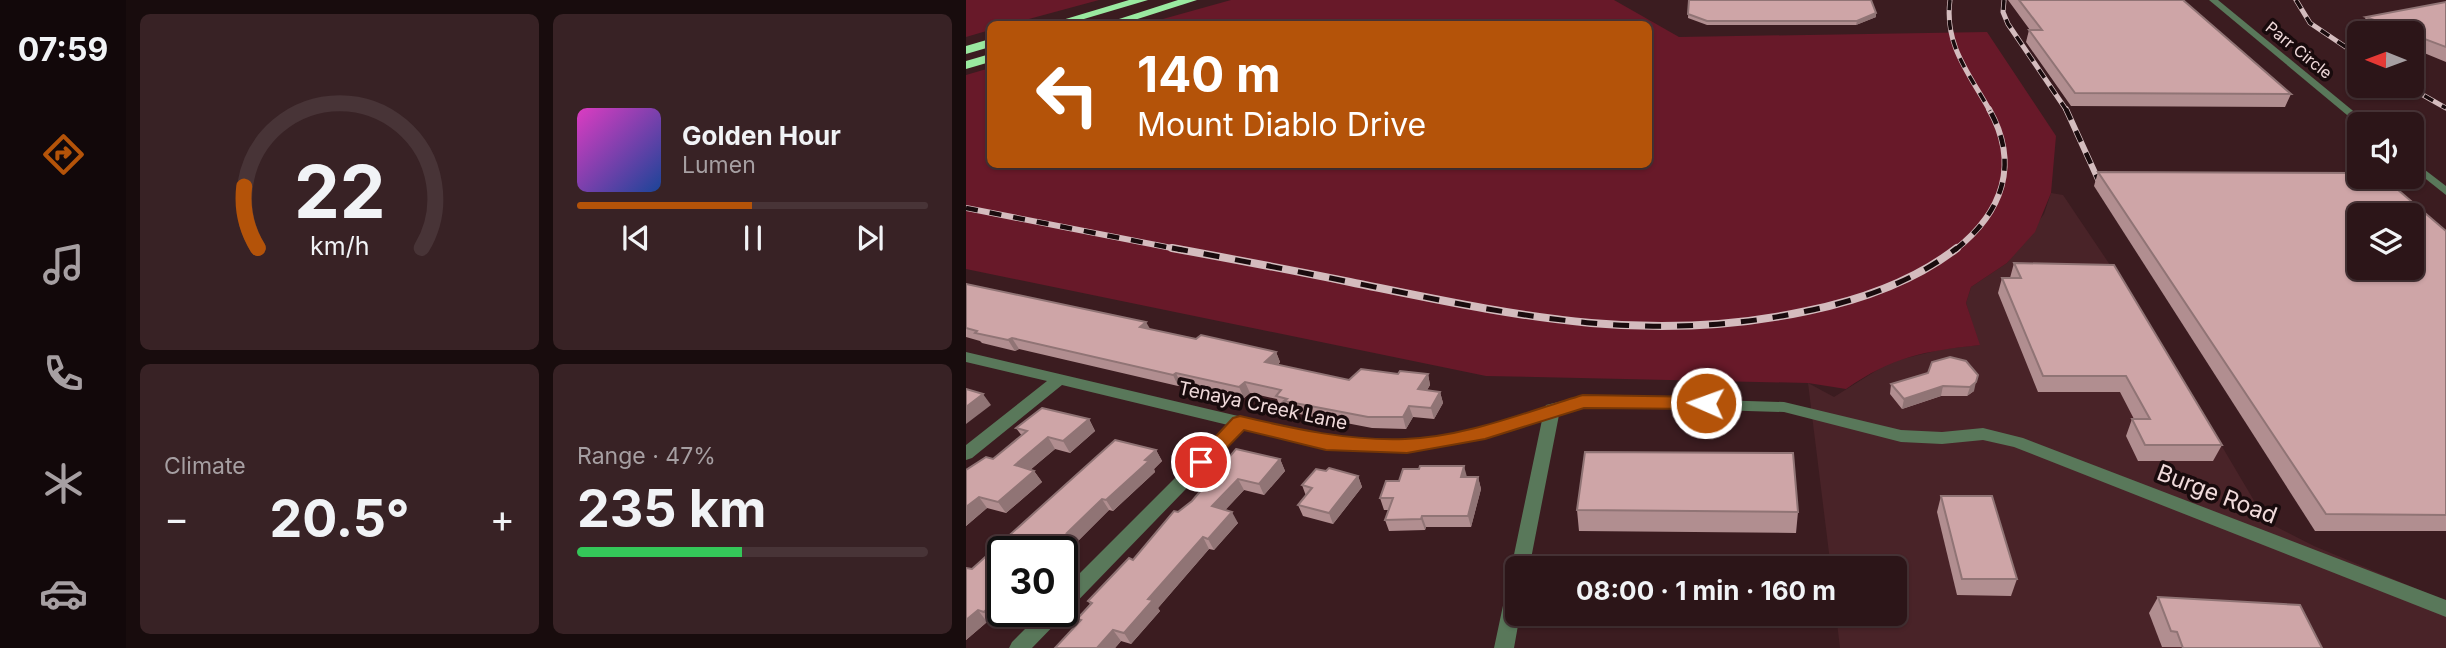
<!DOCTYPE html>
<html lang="en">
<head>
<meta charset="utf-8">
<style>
  :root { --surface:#2c1518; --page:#382225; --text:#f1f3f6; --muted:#a69fa2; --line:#483437; --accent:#b45309 }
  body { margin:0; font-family:Inter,sans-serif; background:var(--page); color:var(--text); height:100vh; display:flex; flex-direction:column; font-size:26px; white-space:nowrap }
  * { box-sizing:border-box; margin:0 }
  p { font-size:23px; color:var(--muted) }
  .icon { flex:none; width:38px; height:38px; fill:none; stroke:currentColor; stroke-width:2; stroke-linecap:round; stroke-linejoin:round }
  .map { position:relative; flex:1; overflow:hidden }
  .drawer { display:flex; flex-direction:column; gap:14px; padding:14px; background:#180c0d; width:840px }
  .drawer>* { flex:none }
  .hud { position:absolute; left:21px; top:21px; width:665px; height:147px; border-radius:10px; box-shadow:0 2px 5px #0004,0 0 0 2px var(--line); background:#b45309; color:#fff; overflow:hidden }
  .needle { width:46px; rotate:271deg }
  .buttons { position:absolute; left:1381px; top:21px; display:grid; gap:14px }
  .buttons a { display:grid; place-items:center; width:77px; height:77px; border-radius:10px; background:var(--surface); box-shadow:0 2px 5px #0004,0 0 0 2px var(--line); font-size:35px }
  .speed { position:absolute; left:21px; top:536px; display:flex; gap:14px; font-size:35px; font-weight:700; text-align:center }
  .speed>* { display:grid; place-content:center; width:91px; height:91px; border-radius:50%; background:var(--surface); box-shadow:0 2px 5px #0004,0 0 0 2px var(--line); line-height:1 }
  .speed .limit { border:4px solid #111; border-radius:10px; background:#fff; color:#111 }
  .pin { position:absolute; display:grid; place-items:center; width:60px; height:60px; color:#fff; margin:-30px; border:4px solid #fff; border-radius:50%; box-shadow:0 2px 7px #0007 }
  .me { position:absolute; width:77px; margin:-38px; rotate:272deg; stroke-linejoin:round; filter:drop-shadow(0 0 5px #0008) }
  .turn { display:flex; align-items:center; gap:24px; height:147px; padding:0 35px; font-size:32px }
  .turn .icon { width:91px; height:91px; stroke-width:2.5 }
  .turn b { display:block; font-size:49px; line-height:60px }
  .big { font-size:52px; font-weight:700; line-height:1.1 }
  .drawer .card { flex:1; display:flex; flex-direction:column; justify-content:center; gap:10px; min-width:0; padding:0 24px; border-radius:10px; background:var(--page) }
  .drawer .dial { align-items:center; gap:0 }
  .dial svg { height:182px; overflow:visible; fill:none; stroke:var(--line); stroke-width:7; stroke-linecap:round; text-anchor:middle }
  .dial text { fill:var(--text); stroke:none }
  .song { display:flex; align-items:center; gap:21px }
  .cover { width:84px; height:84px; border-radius:10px; background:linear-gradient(135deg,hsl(310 70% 55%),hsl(220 70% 35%)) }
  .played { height:7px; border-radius:4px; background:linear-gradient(90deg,var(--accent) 50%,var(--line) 50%) }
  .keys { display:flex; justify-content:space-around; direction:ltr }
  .heat { display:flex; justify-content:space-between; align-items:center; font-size:38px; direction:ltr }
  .charge { height:10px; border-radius:5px; background:linear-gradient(90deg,#34c759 47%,var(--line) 0) }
  .drawer .tiles { flex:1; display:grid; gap:14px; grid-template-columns:repeat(2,1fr) }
  .trip { position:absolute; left:539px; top:556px; width:402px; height:70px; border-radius:10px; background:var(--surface); box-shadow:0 2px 5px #0004,0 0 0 2px var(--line); font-weight:700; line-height:70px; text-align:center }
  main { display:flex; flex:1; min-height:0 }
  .tabs { display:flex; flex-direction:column; width:126px; justify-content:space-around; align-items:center; background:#12080a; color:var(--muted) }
  .tabs .icon { width:49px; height:49px }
  .tabs .current { color:var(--accent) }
  .tabs b { font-size:32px; color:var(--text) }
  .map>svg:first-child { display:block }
</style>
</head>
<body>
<main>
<nav class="tabs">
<b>07:59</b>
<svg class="icon current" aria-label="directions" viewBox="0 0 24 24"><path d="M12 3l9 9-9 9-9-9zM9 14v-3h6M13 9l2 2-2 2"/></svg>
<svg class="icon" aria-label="music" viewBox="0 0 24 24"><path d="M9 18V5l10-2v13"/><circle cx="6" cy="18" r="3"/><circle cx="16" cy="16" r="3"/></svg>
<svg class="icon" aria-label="phone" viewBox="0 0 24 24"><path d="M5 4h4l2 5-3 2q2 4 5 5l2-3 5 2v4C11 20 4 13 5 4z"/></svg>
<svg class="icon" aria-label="climate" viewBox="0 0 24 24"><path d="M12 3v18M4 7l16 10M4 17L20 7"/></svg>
<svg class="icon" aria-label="car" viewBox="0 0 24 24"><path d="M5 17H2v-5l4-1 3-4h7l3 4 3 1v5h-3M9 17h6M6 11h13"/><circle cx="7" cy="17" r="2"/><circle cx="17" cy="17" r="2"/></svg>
</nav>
<section class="drawer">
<div class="tiles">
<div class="card dial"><svg viewBox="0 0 100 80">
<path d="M14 69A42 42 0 1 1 86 69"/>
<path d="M14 69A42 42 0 0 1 8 42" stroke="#b45309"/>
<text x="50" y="56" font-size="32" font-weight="700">22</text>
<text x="50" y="72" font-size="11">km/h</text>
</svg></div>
<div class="card">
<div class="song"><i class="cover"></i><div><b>Golden Hour</b><p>Lumen</p></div></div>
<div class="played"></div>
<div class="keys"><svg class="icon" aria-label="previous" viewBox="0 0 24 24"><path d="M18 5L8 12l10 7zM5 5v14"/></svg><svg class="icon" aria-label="pause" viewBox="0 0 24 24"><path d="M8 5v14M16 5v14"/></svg><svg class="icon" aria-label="next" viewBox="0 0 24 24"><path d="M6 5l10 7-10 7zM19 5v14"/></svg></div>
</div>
<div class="card"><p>Climate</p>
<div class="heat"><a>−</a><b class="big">20.5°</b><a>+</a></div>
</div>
<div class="card"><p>Range · 47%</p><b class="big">235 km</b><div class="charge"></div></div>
</div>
</section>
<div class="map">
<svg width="1480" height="648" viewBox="0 0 1480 648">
  <rect width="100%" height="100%" fill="#3b1c20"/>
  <path fill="#492328" d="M1085 193 1097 195 1183 323 1290 504 1285 514 1348 546 1480 601V648H874L870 614H929V569H865L842 383 868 397 924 362 977 349 1013 345 1000 303 1005 287 1041 263 1078 214Z"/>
  <g fill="#681929">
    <path d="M0 0H133L44 24H24V30L0 37Z"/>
    <path d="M265 0H648L713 37 1021 32 1090 136 1085 193 1069 232 1041 263 1005 287 1000 303 1014 345C958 351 926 357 880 389L842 383 520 376 0 269V75L24 68V164H682V24H179Z"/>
  </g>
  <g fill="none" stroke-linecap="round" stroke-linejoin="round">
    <g fill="#59785a" fill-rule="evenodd">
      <path d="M1243 0H1252L1403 124 1393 125Z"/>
      <path d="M1446 160 1480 186V195L1446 168Z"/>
      <path d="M0 352 361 437 441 440 481 435 518 427 579 408 580 405 617 396 818 402 935 430 976 432 1017 428 1057 438 1480 600V617L1048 447 1017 440 976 444 935 442 818 412 618 406 593 415 563 569H551V614H554L548 648H528L542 582 544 576 548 575 545 569 576 420 519 439 441 452 361 449 278 429 66 648H43L46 642 77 611H96V591L262 425 96 385 6 458 0 460V445L81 381 0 362Z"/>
    </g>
    <g fill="#9ae9a0" fill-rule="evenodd">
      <path d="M163 0H182L101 24H83Z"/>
      <path d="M212 0H231L159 23 153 19Z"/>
      <path d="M24 39V47L0 54V46Z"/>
      <path d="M24 54V62L0 69V61Z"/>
    </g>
    <defs>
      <g id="rail-far2">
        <path d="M984 0C978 45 1003 73 1024 111"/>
        <path d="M1038 0 1037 12 1042 24 1101 111"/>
        <path d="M1330 0 1344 23 1393 56"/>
        <path d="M1441 86 1480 108"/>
      </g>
      <g id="rail-far1">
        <path d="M1100 109 1135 186"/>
        <path d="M0 208 216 250"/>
        <path d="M989 250C1037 212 1054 164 1023 109"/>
      </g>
      <path id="rail" d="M206 248C266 259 325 270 384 282 543 314 678 346 841 311 895 300 947 282 991 248"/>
    </defs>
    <use href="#rail-far2" stroke="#d4bcbe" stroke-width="5"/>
    <use href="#rail-far1" stroke="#d4bcbe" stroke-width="6"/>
    <use href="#rail" stroke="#d4bcbe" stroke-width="8"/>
    <use href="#rail-far2" stroke="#190b0d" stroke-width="3.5" stroke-dasharray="10" stroke-linecap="butt"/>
    <use href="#rail-far1" stroke="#190b0d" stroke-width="4.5" stroke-dasharray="12" stroke-linecap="butt"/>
    <use href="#rail" stroke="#190b0d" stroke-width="5" stroke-dasharray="16" stroke-linecap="butt"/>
  </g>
  <g fill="#b18e90">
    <path d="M723 0 910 13V17L890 25H741L722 18Z"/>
    <path d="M1042 0H1217L1325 94 1319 107 1105 106 1060 42 1063 30H1064Z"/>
    <path d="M1480 2V62L1446 48V33H1407L1395 28 1400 17Z"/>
    <path d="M1132 172 1480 231V531H1349L1128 186Z"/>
    <path d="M1048 263 1256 445 1247 461H1172L1160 436 1166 419H1168L1154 392H1072L1032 293 1036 278H1044Z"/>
    <path d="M0 284 184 329 230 339 310 352 314 362 312 365 383 380 432 374H462L464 385 461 390 474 392 477 403 468 419 447 417 440 429 406 428 323 412 321 409 314 407 311 399 284 393 278 398 215 384 212 386 53 349 49 351 16 343 14 341 0 337Z"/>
    <path d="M984 357 1008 391 1001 396H975L936 409 924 394 925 384 962 373Z"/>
    <path d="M123 419 129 431 104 453 89 449 64 470 68 471 76 482 40 513 21 508 0 526V470L27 459 56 436 50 428Z"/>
    <path d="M190 450 196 461 188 469 189 472 147 511 143 510 111 542 113 545 98 560 96 559V551H37V611L27 623 21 622 0 640V568L6 569Z"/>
    <path d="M314 459 319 471 298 495 278 490 259 510 272 523 248 550 243 549 192 608 194 611 165 644 155 641 149 648H89L113 622 111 619 124 604 122 601 167 560 212 512 226 501Z"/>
    <path d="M360 471 392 476 396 487 367 524 337 516 332 505 340 496 336 485Z"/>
    <path d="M501 477H512L515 489 505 527H460L459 530 423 531 419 520 423 510H418L414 498 433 481Z"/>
    <path d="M975 496 1051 579 1045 596 991 595 971 512Z"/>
    <path d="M611 510 832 512 830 533 613 531Z"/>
    <path d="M1192 597 1356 648 1196 647 1183 613Z"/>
  </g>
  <g fill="#907475">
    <path d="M910 13V17L890 25 891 21Z"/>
    <path d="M180 322 186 332 174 327Z"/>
    <path d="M46 338 53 349 49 351 42 340Z"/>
    <path d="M310 352 314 362 304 373 299 362Z"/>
    <path d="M210 373 215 384 212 386 207 375Z"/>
    <path d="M462 374 464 385 455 401 452 389Z"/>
    <path d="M279 382 284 393 278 398 273 387Z"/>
    <path d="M1010 382 1008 391 1001 396 1004 387Z"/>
    <path d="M977 386 975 396 936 409 938 399Z"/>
    <path d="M474 392 477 403 468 419 465 408Z"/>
    <path d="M17 394 25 405 0 424V407Z"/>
    <path d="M443 406 447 417 440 429 437 417Z"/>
    <path d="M123 419 129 431 104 453 97 441Z"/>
    <path d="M82 437 89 449 57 476 49 465Z"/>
    <path d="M190 450 196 461 188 469 189 472 147 511 140 500Z"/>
    <path d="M314 459 319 471 298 495 293 484Z"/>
    <path d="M498 466 501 477H495Z"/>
    <path d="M68 471 76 482 40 513 32 502Z"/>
    <path d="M392 476 396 487 367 524 363 513Z"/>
    <path d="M512 477 515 489 505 527 502 516Z"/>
    <path d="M272 479 278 490 252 518 246 506Z"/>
    <path d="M13 497 21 508 0 526V507Z"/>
    <path d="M136 499 143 510 111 542 113 545 98 560 96 558V551H92L90 549 101 533Z"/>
    <path d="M266 512 272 523 248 550 242 539Z"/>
    <path d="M456 516 460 527 459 530 455 519Z"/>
    <path d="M237 537 243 549 192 608 194 611 165 644 158 633 182 599Z"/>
    <path d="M34 596 37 600V611H39L27 623 18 612Z"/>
    <path d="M12 610 21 622 0 640V620Z"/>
    <path d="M147 630 155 641 149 648H131Z"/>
  </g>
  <g fill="#cea5a7" stroke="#907475" stroke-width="2" fill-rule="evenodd">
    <path d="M723 0H905L910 13 891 21H741L722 14Z"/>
    <path d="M1053 0H1217L1325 94 1109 93 1063 30H1076Z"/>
    <path d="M1480 2V47L1400 17Z"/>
    <path d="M1132 172 1393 173V177H1417L1480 231V515L1360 514ZM1393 215H1446V268H1393Z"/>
    <path d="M1048 263 1148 265 1256 445H1179L1166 419H1184L1160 376H1077L1036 278H1055Z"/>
    <path d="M0 284 180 322 174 327 230 339 235 335 310 352 299 362 383 380 395 369 432 374 434 371 462 374 452 389 474 392 465 408 443 406 437 417H402L318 401 321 399 310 396 315 390 279 382 273 387 210 373 207 375 46 338 42 340 9 333 11 331 0 328Z"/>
    <path d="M984 357 1000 361 1012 375 1010 382 1004 387 977 386 938 399 925 384 962 373 966 362Z"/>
    <path d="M0 389 17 394 0 407Z"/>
    <path d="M76 408 123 419 97 441 82 437 49 465 68 471 32 502 13 497 0 507V470L20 457 27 459 61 431 50 428Z"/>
    <path d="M149 440 190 450 179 460 183 461 140 500 136 499 101 533 105 534 90 549 85 548 82 551H37V599L34 596 18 612 12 610 0 620V568L6 569Z"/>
    <path d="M270 449 314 459 293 484 272 479 246 506 266 512 242 539 237 537 182 599 187 600 158 633 147 630 131 648H89L115 620 111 619 126 603 122 601 163 558 167 560 208 511 212 512 226 501Z"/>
    <path d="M619 452 827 453 832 512 611 510Z"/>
    <path d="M454 466H498L495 477H512L502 516H456L455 519 419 520 427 498H414L420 481H433L437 469H453Z"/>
    <path d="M363 468 392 476 363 513 332 505 346 488 336 485 350 469 360 471Z"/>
    <path d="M975 496H1026L1051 579H996Z"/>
    <path d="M1192 597 1334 605 1356 648H1217L1211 632 1205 631Z"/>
  </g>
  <path fill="#b45309" stroke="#753606" stroke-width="2" d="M617 395 740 397 749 403 740 409 618 408 519 439 441 453 360 450 278 430 242 467 235 469 226 462 267 418 274 416C329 429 382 441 439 439 500 437 559 412 617 395Z"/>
  <g text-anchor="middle" stroke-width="7" stroke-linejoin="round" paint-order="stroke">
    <g font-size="16" fill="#f0dadb" stroke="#190b0d">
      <text transform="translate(1333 50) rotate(39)" y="6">Parr Circle</text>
    </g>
    <g font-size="19" fill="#f0dadb" stroke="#190b0d">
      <text transform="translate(297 405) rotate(12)" y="7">Tenaya Creek Lane</text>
    </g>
    <g font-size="23" fill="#f0dadb" stroke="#190b0d">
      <text transform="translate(1251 494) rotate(21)" y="8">Burge Road</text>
    </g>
  </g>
</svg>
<div class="buttons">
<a><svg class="needle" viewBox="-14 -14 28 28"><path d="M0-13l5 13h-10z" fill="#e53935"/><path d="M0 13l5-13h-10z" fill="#a69fa2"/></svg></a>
<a><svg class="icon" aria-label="sound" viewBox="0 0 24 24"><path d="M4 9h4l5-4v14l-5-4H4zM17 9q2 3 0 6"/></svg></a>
<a><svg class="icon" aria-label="layers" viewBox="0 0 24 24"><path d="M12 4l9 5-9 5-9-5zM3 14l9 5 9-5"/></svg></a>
</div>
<div class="speed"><div class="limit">30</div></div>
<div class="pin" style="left:235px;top:462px;background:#d93025"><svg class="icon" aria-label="arrive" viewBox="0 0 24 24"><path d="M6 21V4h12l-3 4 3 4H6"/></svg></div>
<svg class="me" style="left:740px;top:403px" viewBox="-20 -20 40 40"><circle r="17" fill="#b45309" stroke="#fff" stroke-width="3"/><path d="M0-11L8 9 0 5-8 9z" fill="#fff"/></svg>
<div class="trip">08:00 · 1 min · 160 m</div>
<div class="hud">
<div class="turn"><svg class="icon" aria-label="left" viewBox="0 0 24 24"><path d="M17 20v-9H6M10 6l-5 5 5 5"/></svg><div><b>140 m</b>Mount Diablo Drive</div></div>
</div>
</div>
</main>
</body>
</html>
